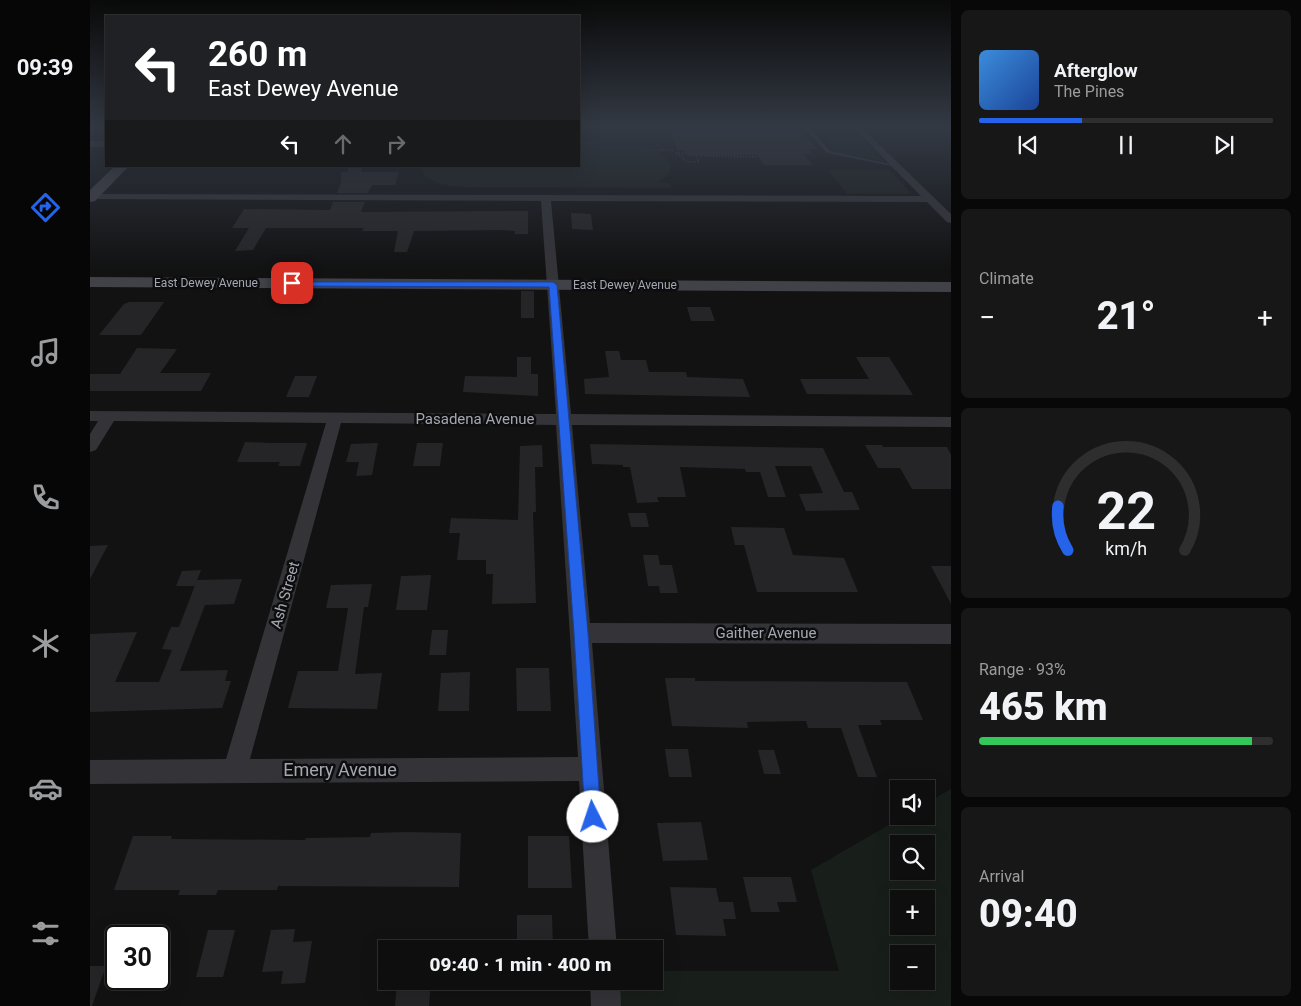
<!DOCTYPE html>
<html lang="en">
<head>
<meta charset="utf-8">
<style>
  :root { --surface:#0e0e0e; --page:#171717; --text:#f1f3f6; --muted:#9b9c9e; --line:#2e2e2e; --accent:#2563eb }
  body { margin:0; font-family:Roboto,sans-serif; background:var(--page); color:var(--text); height:100vh; display:flex; flex-direction:column; font-size:19px; white-space:nowrap }
  * { box-sizing:border-box; margin:0 }
  p { font-size:16px; color:var(--muted) }
  .icon { flex:none; width:28px; height:28px; fill:none; stroke:currentColor; stroke-width:2; stroke-linecap:round; stroke-linejoin:round }
  .map { position:relative; flex:1; overflow:hidden }
  .side { display:flex; flex-direction:column; gap:10px; padding:10px; background:#080808; width:350px }
  .side>* { flex:none }
  .guide { position:absolute; left:15px; top:15px; width:475px; height:152px; border-radius:0px; box-shadow:0 5px 20px #0002,0 0 0 1px var(--line); background:#202124; color:#fff; overflow:hidden }
  .buttons { position:absolute; left:800px; top:780px; display:grid; gap:10px }
  .buttons a { display:grid; place-items:center; width:45px; height:45px; border-radius:0px; background:var(--surface); box-shadow:0 5px 20px #0002,0 0 0 1px var(--line); font-size:25px }
  .speed { position:absolute; left:15px; top:925px; display:flex; gap:10px; font-size:25px; font-weight:700; text-align:center }
  .speed>* { display:grid; place-content:center; width:65px; height:65px; border-radius:50%; background:var(--surface); box-shadow:0 5px 20px #0002,0 0 0 1px var(--line); line-height:1 }
  .speed .limit { border:2px solid #111; border-radius:8px; background:#fff; color:#111 }
  .pin { position:absolute; display:grid; place-items:center; width:42px; height:42px; color:#fff; margin:-21px; border-radius:10px; box-shadow:0 2px 8px #0006 }
  .me { position:absolute; width:55px; margin:-28px; rotate:356deg; stroke-linejoin:round; filter:drop-shadow(0 0 4px #0008) }
  .turn { display:flex; align-items:center; gap:18px; height:105px; padding:0 20px; font-size:22px }
  .turn .icon { width:65px; height:65px; stroke-width:2.5 }
  .turn b { display:block; font-size:35px; line-height:42px }
  .lanes { display:flex; align-items:center; height:48px; padding:0 20px; background:#0003; justify-content:center; gap:25px; direction:ltr }
  .lanes .off { opacity:.35 }
  .big { font-size:38px; font-weight:800; line-height:1.1 }
  .side .tile { flex:1; display:flex; flex-direction:column; justify-content:center; gap:8px; min-width:0; padding:0 18px; border-radius:8px; background:var(--page) }
  .side .dial { align-items:center; gap:0 }
  .dial svg { height:130px; overflow:visible; fill:none; stroke:var(--line); stroke-width:7; stroke-linecap:round; text-anchor:middle }
  .dial text { fill:var(--text); stroke:none }
  .song { display:flex; align-items:center; gap:15px }
  .cover { width:60px; height:60px; border-radius:8px; background:linear-gradient(135deg,hsl(210 70% 55%),hsl(220 70% 35%)) }
  .played { height:5px; border-radius:2px; background:linear-gradient(90deg,var(--accent) 35%,var(--line) 35%) }
  .keys { display:flex; justify-content:space-around; direction:ltr }
  .heat { display:flex; justify-content:space-between; align-items:center; font-size:28px; direction:ltr }
  .charge { height:8px; border-radius:4px; background:linear-gradient(90deg,#34c759 93%,var(--line) 0) }
  .trip { position:absolute; left:288px; top:940px; width:285px; height:50px; border-radius:0px; background:var(--surface); box-shadow:0 5px 20px #0002,0 0 0 1px var(--line); font-weight:800; line-height:50px; text-align:center }
  main { display:flex; flex:1; min-height:0 }
  .menu { display:flex; flex-direction:column; width:90px; justify-content:space-around; align-items:center; background:#060606; color:var(--muted) }
  .menu .icon { width:35px; height:35px }
  .menu .current { color:var(--accent) }
  .menu b { font-size:22px; color:var(--text) }
  .map>svg:first-child { display:block }
</style>
</head>
<body>
<main>
<nav class="menu">
<b>09:39</b>
<svg class="icon current" aria-label="directions" viewBox="0 0 24 24"><path d="M12 3l9 9-9 9-9-9zM9 14v-3h6M13 9l2 2-2 2"/></svg>
<svg class="icon" aria-label="music" viewBox="0 0 24 24"><path d="M9 18V5l10-2v13"/><circle cx="6" cy="18" r="3"/><circle cx="16" cy="16" r="3"/></svg>
<svg class="icon" aria-label="phone" viewBox="0 0 24 24"><path d="M5 4h4l2 5-3 2q2 4 5 5l2-3 5 2v4C11 20 4 13 5 4z"/></svg>
<svg class="icon" aria-label="climate" viewBox="0 0 24 24"><path d="M12 3v18M4 7l16 10M4 17L20 7"/></svg>
<svg class="icon" aria-label="car" viewBox="0 0 24 24"><path d="M5 17H2v-5l4-1 3-4h7l3 4 3 1v5h-3M9 17h6M6 11h13"/><circle cx="7" cy="17" r="2"/><circle cx="17" cy="17" r="2"/></svg>
<svg class="icon" aria-label="filters" viewBox="0 0 24 24"><path d="M4 7h16M4 17h16"/><circle cx="9" cy="7" r="2"/><circle cx="15" cy="17" r="2"/></svg>
</nav>
<div class="map">
<svg width="861" height="1006" viewBox="0 0 861 1006">
  <rect width="100%" height="100%" fill="#121213"/>
  <g fill="#181e1a" fill-rule="evenodd">
    <path d="M720 127H760L795 162 740 151 737 147 746 148 734 134 723 132Z"/>
    <path d="M788 127H859L861 136H798Z"/>
    <path d="M489 142C511 142 575 138 581 168L578 175 567 182 580 183 582 188 374 187C359 186 335 183 330 167L489 166Z"/>
    <path d="M738 170H799L822 194H757Z"/>
    <path d="M861 789V1006H516L515 981H564V971H749L721 870 814 816H836V803ZM809 844H836V871H809ZM809 899H836V926H809ZM809 954H836V981H809Z"/>
  </g>
  <g fill="#252527">
    <path d="M582 127H696L698 130H710L726 149H718L722 154H713L723 165H674L667 155 597 156 595 150H588L579 130H583Z"/>
    <path d="M259 166H273L271 172H309L305 185H282L278 193H247L251 183V172H257Z"/>
    <path d="M243 202H275L271 212 438 211V234H425V231L412 230 324 231 317 252H304L308 231H272L274 228H176L163 250 145 251 159 228H142L154 209 240 210Z"/>
    <path d="M481 213 501 214 503 230 482 229Z"/>
    <rect x="431" y="291" width="13" height="27"/>
    <path d="M39 302H74L51 335H9L34 304Z"/>
    <path d="M597 307H620L625 321H601Z"/>
    <path d="M47 348 87 349 70 373H121L111 391H0V374H30Z"/>
    <path d="M515 351H529L531 360H556L559 372H596L597 377 653 379 660 397 495 394 494 379 519 377Z"/>
    <path d="M427 357H441V374H448V396L373 392 375 376 427 377Z"/>
    <path d="M766 357H799L823 395 717 394 710 379H779Z"/>
    <path d="M205 376H227L219 397H196Z"/>
    <path d="M155 442 181 443H217L210 466H188L190 462H147Z"/>
    <path d="M288 443 282 475 266 476 269 462H256L261 444Z"/>
    <path d="M327 443H353L350 466H323Z"/>
    <path d="M500 444 733 448 754 492H762L770 510 716 511 709 494 733 493 721 466H685L696 497H678L670 472H656L655 469 590 467 596 497H567L569 502 547 503 540 467H533V465L502 464Z"/>
    <path d="M452 445 453 467H445L446 512H443L446 603 402 604 403 574H396V560H367L370 533H359L361 518 428 520 430 446Z"/>
    <path d="M775 445H792L793 447H857L861 455V489H822L810 468H788Z"/>
    <path d="M538 513H556L559 527H541Z"/>
    <path d="M641 527 694 528 703 555 754 558 768 592H667L654 545H645Z"/>
    <path d="M18 545 0 579V546Z"/>
    <path d="M553 555H568L570 565H582L588 593H570L569 586H558Z"/>
    <path d="M841 566H861V604Z"/>
    <path d="M111 570 105 586H86L92 571Z"/>
    <path d="M341 575 337 610H306L311 576Z"/>
    <path d="M152 579 144 604 115 605 90 671 138 670 135 681H141L132 708 0 712V634L47 632 25 682H69L82 650 72 649 81 627H89L107 580Z"/>
    <path d="M282 584 278 607H274L265 674 292 673 287 709 198 708 208 671H248L258 608H236L241 585Z"/>
    <path d="M342 630H358L356 655H339Z"/>
    <path d="M426 668H459L461 711H427Z"/>
    <path d="M380 672 379 711H348L351 673Z"/>
    <path d="M575 678H605V681L817 682 833 720H790L792 725H768L787 777H768L751 728H718L716 721 657 722 658 728 582 726Z"/>
    <path d="M575 749H598L602 777H579Z"/>
    <path d="M668 750H684L691 774H674Z"/>
    <path d="M611 822 618 860 573 861 567 823Z"/>
    <path d="M317 832 371 833 369 887 188 886 187 890H128L126 895H88L90 890H24L43 836H82L81 839 215 840 216 838 280 837 281 833Z"/>
    <path d="M438 836H479L482 888H438Z"/>
    <path d="M653 877H701L707 902H687L690 912H661Z"/>
    <path d="M580 887 626 888 629 902H643L646 919H633L636 936 586 935Z"/>
    <path d="M427 915H462L463 949H427Z"/>
    <path d="M205 929 203 942 222 941 215 983 191 984 193 971 172 972 181 930Z"/>
    <path d="M118 930H145L133 977H106Z"/>
    <path d="M0 966H16L2 1006H0Z"/>
    <path d="M307 981H341L339 1006H305Z"/>
  </g>
  <g fill="none" stroke-linecap="round" stroke-linejoin="round">
    <g stroke="#393a3f" stroke-width="2" stroke-dasharray="1 2" stroke-linecap="butt">
      <path d="M580 127 581 130"/>
      <path d="M701 127 704 129"/>
      <path d="M734 133 760 136"/>
      <path d="M794 138 810 136"/>
      <path d="M567 144 573 150"/>
      <path d="M564 150H585"/>
      <path d="M586 153H596"/>
      <path d="M587 153 597 162H609L606 156"/>
      <path d="M611 156 667 157"/>
    </g>
    <path fill="#333338" fill-rule="evenodd" d="M714 127H718L740 151 809 166 807 167 737 153Z"/>
    <g fill="#333338" fill-rule="evenodd">
      <path d="M763 127H771L861 214V223L857 222 837 202 461 201 481 414 861 417V427L482 425 500 623 861 624V644L502 643 527 949H499L489 781 0 784V760L136 759 236 423 24 421 6 450 0 452V434L8 421H0V411L466 414 451 201 2 199 0 194 831 196ZM251 423 466 425 488 757 160 759Z"/>
      <rect x="0" y="141" width="16" height="6"/>
      <path d="M500 981H530L531 1006H501Z"/>
    </g>
    <g fill="#414248" fill-rule="evenodd">
      <path d="M25 166H39L5 201 0 202V190Z"/>
      <path d="M0 277 861 282V292L0 287Z"/>
    </g>
  </g>
  <linearGradient id="sky" x2="0" y2="1"><stop stop-color="#0a0a0a"/><stop offset="0.47" stop-color="#333944"/><stop offset="1" stop-color="#333944" stop-opacity="0"/></linearGradient>
  <rect width="861" height="268" fill="url(#sky)"/>
  <path fill="#2563eb" stroke="#184099" d="M199 282H463L467 285 498 633 511 817 509 823 503 825 497 823 495 817 484 633 459 287 202 286 199 285Z"/>
  <g text-anchor="middle" stroke-width="5" stroke-linejoin="round" paint-order="stroke">
    <g font-size="12" fill="#a4a7b3" stroke="#0d0d0e">
      <text x="116" y="287">East Dewey Avenue</text>
      <text x="535" y="289">East Dewey Avenue</text>
    </g>
    <g font-size="15" fill="#a4a7b3" stroke="#0d0d0e">
      <text x="385" y="424">Pasadena Avenue</text>
      <text transform="translate(195 595) rotate(-74)" y="5">Ash Street</text>
      <text x="676" y="638">Gaither Avenue</text>
    </g>
    <g font-size="18" fill="#a4a7b3" stroke="#0d0d0e">
      <text x="250" y="776">Emery Avenue</text>
    </g>
  </g>
</svg>
<div class="buttons">
<a><svg class="icon" aria-label="sound" viewBox="0 0 24 24"><path d="M4 9h4l5-4v14l-5-4H4zM17 9q2 3 0 6"/></svg></a>
<a><svg class="icon" aria-label="search" viewBox="0 0 24 24"><circle cx="10" cy="10" r="6"/><path d="M15 15l6 6"/></svg></a>
<a>+</a>
<a>−</a>
</div>
<div class="speed"><div class="limit">30</div></div>
<div class="pin" style="left:202px;top:283px;background:#d93025"><svg class="icon" aria-label="arrive" viewBox="0 0 24 24"><path d="M6 21V4h12l-3 4 3 4H6"/></svg></div>
<svg class="me" style="left:503px;top:817px" viewBox="-20 -20 40 40"><circle r="19" fill="#fff"/><path d="M0-13L10 11 0 6-10 11z" fill="#2563eb"/></svg>
<div class="trip">09:40 · 1 min · 400 m</div>
<div class="guide">
<div class="turn"><svg class="icon" aria-label="left" viewBox="0 0 24 24"><path d="M17 20v-9H6M10 6l-5 5 5 5"/></svg><div><b>260 m</b>East Dewey Avenue</div></div>
<div class="lanes"><svg class="icon" aria-label="left" viewBox="0 0 24 24"><path d="M17 20v-9H6M10 6l-5 5 5 5"/></svg><svg class="icon off" aria-label="ahead" viewBox="0 0 24 24"><path d="M12 20V5M6 11l6-6 6 6"/></svg><svg class="icon off" aria-label="right" viewBox="0 0 24 24"><path d="M7 20v-9h11M14 6l5 5-5 5"/></svg></div>
</div>
</div>
<section class="side">
<div class="tile">
<div class="song"><i class="cover"></i><div><b>Afterglow</b><p>The Pines</p></div></div>
<div class="played"></div>
<div class="keys"><svg class="icon" aria-label="previous" viewBox="0 0 24 24"><path d="M18 5L8 12l10 7zM5 5v14"/></svg><svg class="icon" aria-label="pause" viewBox="0 0 24 24"><path d="M8 5v14M16 5v14"/></svg><svg class="icon" aria-label="next" viewBox="0 0 24 24"><path d="M6 5l10 7-10 7zM19 5v14"/></svg></div>
</div>
<div class="tile"><p>Climate</p>
<div class="heat"><a>−</a><b class="big">21°</b><a>+</a></div>
</div>
<div class="tile dial"><svg viewBox="0 0 100 80">
<path d="M14 69A42 42 0 1 1 86 69"/>
<path d="M14 69A42 42 0 0 1 8 42" stroke="#2563eb"/>
<text x="50" y="56" font-size="32" font-weight="700">22</text>
<text x="50" y="72" font-size="11">km/h</text>
</svg></div>
<div class="tile"><p>Range · 93%</p><b class="big">465 km</b><div class="charge"></div></div>
<div class="tile"><p>Arrival</p><b class="big">09:40</b></div>
</section>
</main>
</body>
</html>
